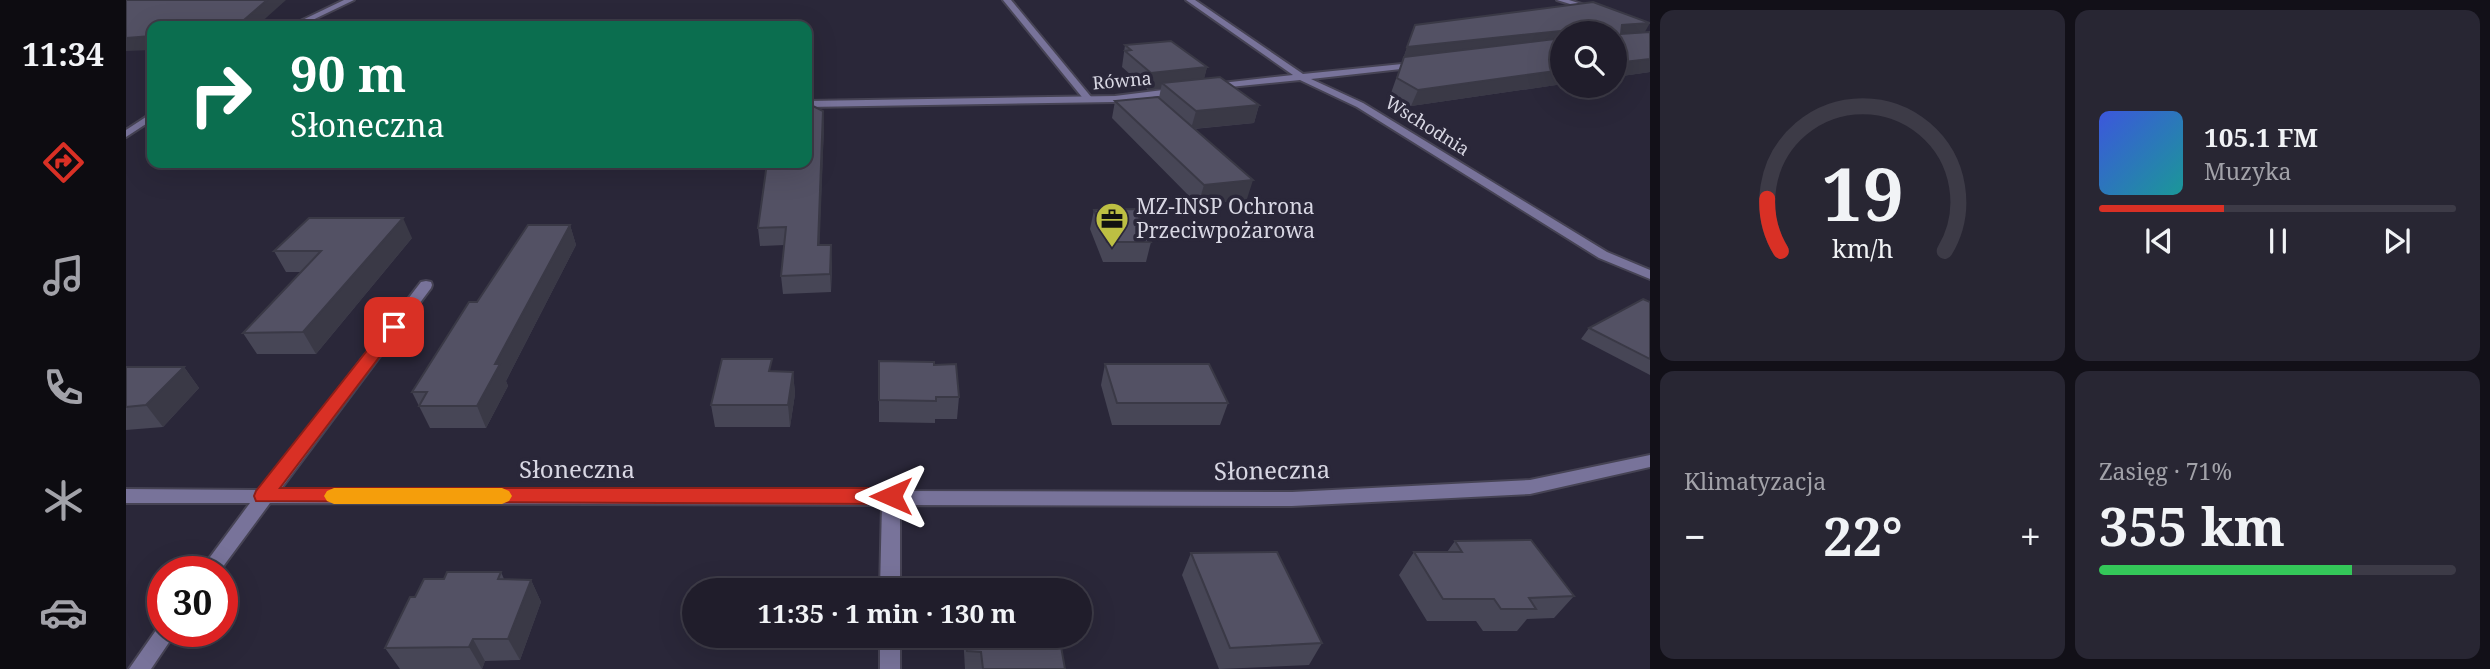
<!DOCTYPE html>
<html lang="pl">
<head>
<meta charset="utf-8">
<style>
  :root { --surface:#201d2b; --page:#282633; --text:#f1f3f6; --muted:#a2a2a9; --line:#3d3b47; --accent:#d93025 }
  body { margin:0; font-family:"Noto Serif",serif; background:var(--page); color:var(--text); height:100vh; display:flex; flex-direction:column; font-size:26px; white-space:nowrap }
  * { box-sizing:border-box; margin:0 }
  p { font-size:23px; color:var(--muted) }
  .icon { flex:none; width:38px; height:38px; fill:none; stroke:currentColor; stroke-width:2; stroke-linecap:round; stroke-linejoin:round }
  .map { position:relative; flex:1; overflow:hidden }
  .details { display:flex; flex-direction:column; gap:10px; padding:10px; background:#121018; width:840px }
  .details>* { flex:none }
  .hud { position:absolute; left:21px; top:21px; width:665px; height:147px; border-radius:14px; box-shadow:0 7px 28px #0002,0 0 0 2px var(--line); background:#0b6e4f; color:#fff; overflow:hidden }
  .controls { position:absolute; left:1424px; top:21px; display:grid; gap:14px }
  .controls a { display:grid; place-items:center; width:77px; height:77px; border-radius:50%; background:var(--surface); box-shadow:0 7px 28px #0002,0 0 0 2px var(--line); font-size:35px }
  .speed { position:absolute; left:21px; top:556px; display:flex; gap:14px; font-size:35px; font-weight:700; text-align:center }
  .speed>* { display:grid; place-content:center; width:91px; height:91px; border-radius:50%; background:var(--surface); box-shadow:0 7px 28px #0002,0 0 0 2px var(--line); line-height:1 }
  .speed .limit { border:10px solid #d22; background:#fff; color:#111 }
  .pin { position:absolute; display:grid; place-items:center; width:60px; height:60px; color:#fff; margin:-30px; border-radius:14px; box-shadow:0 4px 10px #0006 }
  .me { position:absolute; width:77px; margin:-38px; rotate:270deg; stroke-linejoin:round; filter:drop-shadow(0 0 5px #0008) }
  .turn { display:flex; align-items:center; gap:24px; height:147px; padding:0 28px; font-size:32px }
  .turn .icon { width:91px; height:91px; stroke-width:2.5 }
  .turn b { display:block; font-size:49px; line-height:60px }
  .big { font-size:52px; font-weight:700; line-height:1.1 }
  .details .tile { flex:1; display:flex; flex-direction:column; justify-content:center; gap:10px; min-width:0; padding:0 24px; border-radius:14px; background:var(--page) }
  .details .dial { align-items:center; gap:0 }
  .dial svg { height:182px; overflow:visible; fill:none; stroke:var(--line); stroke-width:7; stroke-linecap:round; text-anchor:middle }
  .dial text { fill:var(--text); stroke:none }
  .song { display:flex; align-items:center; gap:21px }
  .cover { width:84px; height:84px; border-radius:10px; background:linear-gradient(135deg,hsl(230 70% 55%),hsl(180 70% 35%)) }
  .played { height:7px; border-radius:4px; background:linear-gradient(90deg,var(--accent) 35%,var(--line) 35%) }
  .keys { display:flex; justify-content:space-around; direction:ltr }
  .heat { display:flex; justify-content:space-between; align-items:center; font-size:38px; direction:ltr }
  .charge { height:10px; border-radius:5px; background:linear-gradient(90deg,#34c759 71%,var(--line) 0) }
  .details .tiles { flex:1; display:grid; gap:10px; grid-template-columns:repeat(2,1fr) }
  .trip { position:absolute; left:556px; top:578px; width:410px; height:70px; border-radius:35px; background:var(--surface); box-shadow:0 7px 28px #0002,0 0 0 2px var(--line); font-weight:700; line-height:70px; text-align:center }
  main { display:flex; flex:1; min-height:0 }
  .tabs { display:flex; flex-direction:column; width:126px; justify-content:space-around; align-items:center; background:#0d0c11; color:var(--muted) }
  .tabs .icon { width:49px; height:49px }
  .tabs .active { color:var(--accent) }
  .tabs b { font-size:32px; color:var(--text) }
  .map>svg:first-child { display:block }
</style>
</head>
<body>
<main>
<nav class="tabs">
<b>11:34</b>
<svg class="icon active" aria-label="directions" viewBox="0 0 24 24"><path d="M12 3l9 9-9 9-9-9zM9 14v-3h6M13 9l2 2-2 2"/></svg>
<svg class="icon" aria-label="music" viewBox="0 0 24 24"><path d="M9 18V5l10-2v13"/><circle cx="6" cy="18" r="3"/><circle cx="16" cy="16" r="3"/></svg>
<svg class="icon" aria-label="phone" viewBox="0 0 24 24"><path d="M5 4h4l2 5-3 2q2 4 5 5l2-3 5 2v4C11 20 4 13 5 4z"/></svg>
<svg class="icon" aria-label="climate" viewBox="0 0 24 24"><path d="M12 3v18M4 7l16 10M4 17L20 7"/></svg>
<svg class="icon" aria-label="car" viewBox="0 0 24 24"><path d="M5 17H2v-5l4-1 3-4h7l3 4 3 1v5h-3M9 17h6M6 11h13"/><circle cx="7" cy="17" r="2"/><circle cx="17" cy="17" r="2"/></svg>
</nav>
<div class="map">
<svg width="1524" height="669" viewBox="0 0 1524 669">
  <rect width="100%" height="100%" fill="#2a2739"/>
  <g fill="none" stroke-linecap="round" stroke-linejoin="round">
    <defs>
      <path id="lane" d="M877 0H885L966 98V102H960Z"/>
      <g id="street">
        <path d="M218 0H228L174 26H164Z"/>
        <path d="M1060 0H1069L1177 74 1296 62V66L1293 67 1185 79 1237 103 1481 252 1524 270V279L1473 258 1231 107 1174 80 1084 89V85L1087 84 1167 75Z"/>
        <path d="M1431 0H1443L1471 9 1467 11Z"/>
        <path d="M1053 88 1056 89V93L989 102 681 107V101L989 96Z"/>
        <path d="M26 113V120L0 137V130Z"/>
        <path d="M300 281 305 282 306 285 305 288 154 490 759 491 765 489 771 491 1166 492 1404 480 1524 455V467L1404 494 1166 506 774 505V590H754L756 505 144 503 93 572H73L124 503H0V489L135 490 295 282Z"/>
        <path d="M37 624V632H50L25 669H3L33 626Z"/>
        <rect x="754" y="635" width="20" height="34"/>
      </g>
    </defs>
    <use href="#lane" stroke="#464354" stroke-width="4"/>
    <use href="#street" stroke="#464354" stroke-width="4"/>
    <use href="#lane" fill="#78739a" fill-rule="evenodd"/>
    <use href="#street" fill="#78739a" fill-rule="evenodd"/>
  </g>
  <g fill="#474656">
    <path d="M1289 25 1524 32V72L1489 77V33H1437V84L1285 106 1265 93Z"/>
    <path d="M999 45 1081 67 1078 78 1133 105 1128 123 1068 129 1121 199 1072 205 986 118 989 101 1033 98 1035 88 1022 90 996 67Z"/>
    <path d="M697 111 698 126 693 245 706 263 705 292 657 294 655 276 659 245 634 246 632 228Z"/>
    <path d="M968 210 1025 242 1020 262H977L964 229Z"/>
    <path d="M444 225 450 245 380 381 382 386 360 428H304L286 392 351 302Z"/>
    <path d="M286 238 190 354H131L117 333 176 272H160L148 251Z"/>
    <path d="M1524 302V375L1455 339 1463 328Z"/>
    <path d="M979 364 1102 403 1094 425H986L975 385Z"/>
    <path d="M808 365 833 397 831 419H809V423L753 422V400Z"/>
    <path d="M0 367H58L73 388 37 427 0 430Z"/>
    <path d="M647 371 667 372 669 394 664 427H589L585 405Z"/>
    <path d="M1329 541 1448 596 1428 618 1401 619 1391 631H1357L1350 621H1301L1273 575 1288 552H1321Z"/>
    <path d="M1065 553 1196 643 1183 665 1093 669 1056 575Z"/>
    <path d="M375 572 378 579 405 580 415 602 394 660 359 661 356 669H274L259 648 289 597 318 579Z"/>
    <path d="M837 635H933L939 669H839Z"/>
  </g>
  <g fill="#3a3946">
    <path d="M141 0H160L131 26H111Z"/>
    <path d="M1524 23 1516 37 1489 39 1496 25Z"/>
    <path d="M1444 30 1442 33H1437V44L1276 62 1281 47Z"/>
    <path d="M26 36V50L0 51V38Z"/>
    <path d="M1524 59V72L1489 77V63Z"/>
    <path d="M1081 67 1077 84 1036 83 1035 88 1022 90 1025 73Z"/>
    <path d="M1437 70V84L1285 106 1292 90Z"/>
    <path d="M1133 105 1128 123 1065 129 1070 111Z"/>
    <path d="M697 111 698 126 693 263 692 245Z"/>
    <path d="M1127 180 1121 199 1072 205 1078 185Z"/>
    <path d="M277 218 286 238 190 354 177 332Z"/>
    <path d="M444 225 450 245 380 381 382 386 360 428 351 406 369 364Z"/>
    <path d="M705 245 706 263 705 292 704 274Z"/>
    <path d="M58 367 73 388 37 427 20 405Z"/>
    <path d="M667 372 669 394 664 427 662 405Z"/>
    <path d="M405 580 415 602 394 660 382 639Z"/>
    <path d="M347 639 359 661 356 669 343 647Z"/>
  </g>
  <g fill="#535164" stroke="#3a3946" stroke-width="2">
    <path d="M0 0H141L111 26H26V36L0 38Z"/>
    <path d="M1467 2 1524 23 1496 25 1495 34 1524 32V59L1489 63V33H1445L1444 30 1281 47 1289 25Z"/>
    <path d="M1437 38V70L1292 90 1271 78 1278 57Z"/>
    <path d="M1045 41 1081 67 1025 73 999 51 1005 50 999 45Z"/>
    <path d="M1094 77 1133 105 1070 111 1036 83Z"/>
    <path d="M1032 97 1127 180 1078 185 989 101Z"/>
    <path d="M681 103 697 111 692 245H705L704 274 655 276 660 227 632 228 641 163H681Z"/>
    <path d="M1009 209 1025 242H981L968 210Z"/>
    <path d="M183 218H277L177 332 117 333 195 251H148Z"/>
    <path d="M402 225H444L369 364H374L351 406H293L301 392H286L343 302H351Z"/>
    <path d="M1517 299 1524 302V359L1463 328Z"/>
    <path d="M596 359H646L643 371 667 372 662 405H585Z"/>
    <path d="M753 361 808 362V365L830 364 833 397H810V401L753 400Z"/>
    <path d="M979 364H1083L1102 403H991Z"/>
    <path d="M0 367H58L20 405 0 407Z"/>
    <path d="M1405 540 1448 596 1403 598 1410 609H1375L1368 599H1317L1288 552H1336L1329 541Z"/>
    <path d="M1151 552 1196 643 1104 648 1065 553Z"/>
    <path d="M321 572H375L372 579 405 580 382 639H347L343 647 259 648 284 597H289L298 579H318Z"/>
    <rect x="849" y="588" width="76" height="2"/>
    <path d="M840 635H933L939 669H857L855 652 841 651Z"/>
  </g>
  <path fill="#d93025" stroke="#8d1f18" stroke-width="2" d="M268 322 273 324V331L154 488H765L772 491 775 496 772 502 765 504 130 501 128 496 130 491 262 324Z"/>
  <path fill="#f59e0b" d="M208 488H376L383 491 386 496 383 501 376 504H208L201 501 198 496 201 491Z"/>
  <defs>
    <symbol id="office-pin" viewBox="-11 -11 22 30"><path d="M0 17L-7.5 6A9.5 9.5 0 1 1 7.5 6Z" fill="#bdbf43" stroke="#2a2739"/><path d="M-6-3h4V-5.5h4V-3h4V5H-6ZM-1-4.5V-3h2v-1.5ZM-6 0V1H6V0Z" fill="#111"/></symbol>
  </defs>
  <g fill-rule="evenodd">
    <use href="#office-pin" x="967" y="200" width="38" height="52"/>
  </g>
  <g text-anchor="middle" stroke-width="7" stroke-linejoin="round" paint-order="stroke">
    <g font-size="18" fill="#d8d7e3" stroke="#2a2739">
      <text transform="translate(996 81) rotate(-5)" y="6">Równa</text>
      <text transform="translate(1301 126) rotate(32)" y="6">Wschodnia</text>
    </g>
    <g font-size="21" fill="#d8d7e3" stroke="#2a2739" text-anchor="start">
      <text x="1010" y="214">MZ-INSP Ochrona<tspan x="1010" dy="24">Przeciwpożarowa</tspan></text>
    </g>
    <g font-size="24" fill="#d8d7e3" stroke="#2a2739">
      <text x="451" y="478">Słoneczna</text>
      <text transform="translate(1146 471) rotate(-1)" y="8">Słoneczna</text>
    </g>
  </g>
</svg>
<div class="controls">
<a><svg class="icon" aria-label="search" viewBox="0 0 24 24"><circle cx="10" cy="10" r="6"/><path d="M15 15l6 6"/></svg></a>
</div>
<div class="speed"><div class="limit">30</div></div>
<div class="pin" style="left:268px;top:327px;background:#d93025"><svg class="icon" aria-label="arrive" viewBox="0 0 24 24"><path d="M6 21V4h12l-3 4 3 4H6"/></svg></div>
<svg class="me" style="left:765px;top:496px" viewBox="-20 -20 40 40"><path d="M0-17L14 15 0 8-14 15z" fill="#d93025" stroke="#fff" stroke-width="4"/></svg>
<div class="trip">11:35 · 1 min · 130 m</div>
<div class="hud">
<div class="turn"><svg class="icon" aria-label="right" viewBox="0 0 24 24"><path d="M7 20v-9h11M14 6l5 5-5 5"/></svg><div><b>90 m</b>Słoneczna</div></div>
</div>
</div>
<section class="details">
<div class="tiles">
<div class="tile dial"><svg viewBox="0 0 100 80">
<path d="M14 69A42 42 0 1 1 86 69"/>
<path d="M14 69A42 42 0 0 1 8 46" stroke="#d93025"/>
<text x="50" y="56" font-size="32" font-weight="700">19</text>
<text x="50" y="72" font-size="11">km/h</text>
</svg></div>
<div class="tile">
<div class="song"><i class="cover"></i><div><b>105.1 FM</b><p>Muzyka</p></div></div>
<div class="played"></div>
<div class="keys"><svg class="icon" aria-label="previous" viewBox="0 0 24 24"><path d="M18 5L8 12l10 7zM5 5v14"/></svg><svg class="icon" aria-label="pause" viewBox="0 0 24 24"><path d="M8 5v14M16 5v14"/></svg><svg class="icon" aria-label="next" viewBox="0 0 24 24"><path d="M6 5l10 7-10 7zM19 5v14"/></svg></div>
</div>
<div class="tile"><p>Klimatyzacja</p>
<div class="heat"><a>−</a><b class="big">22°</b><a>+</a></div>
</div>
<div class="tile"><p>Zasięg · 71%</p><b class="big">355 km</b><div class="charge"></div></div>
</div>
</section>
</main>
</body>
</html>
